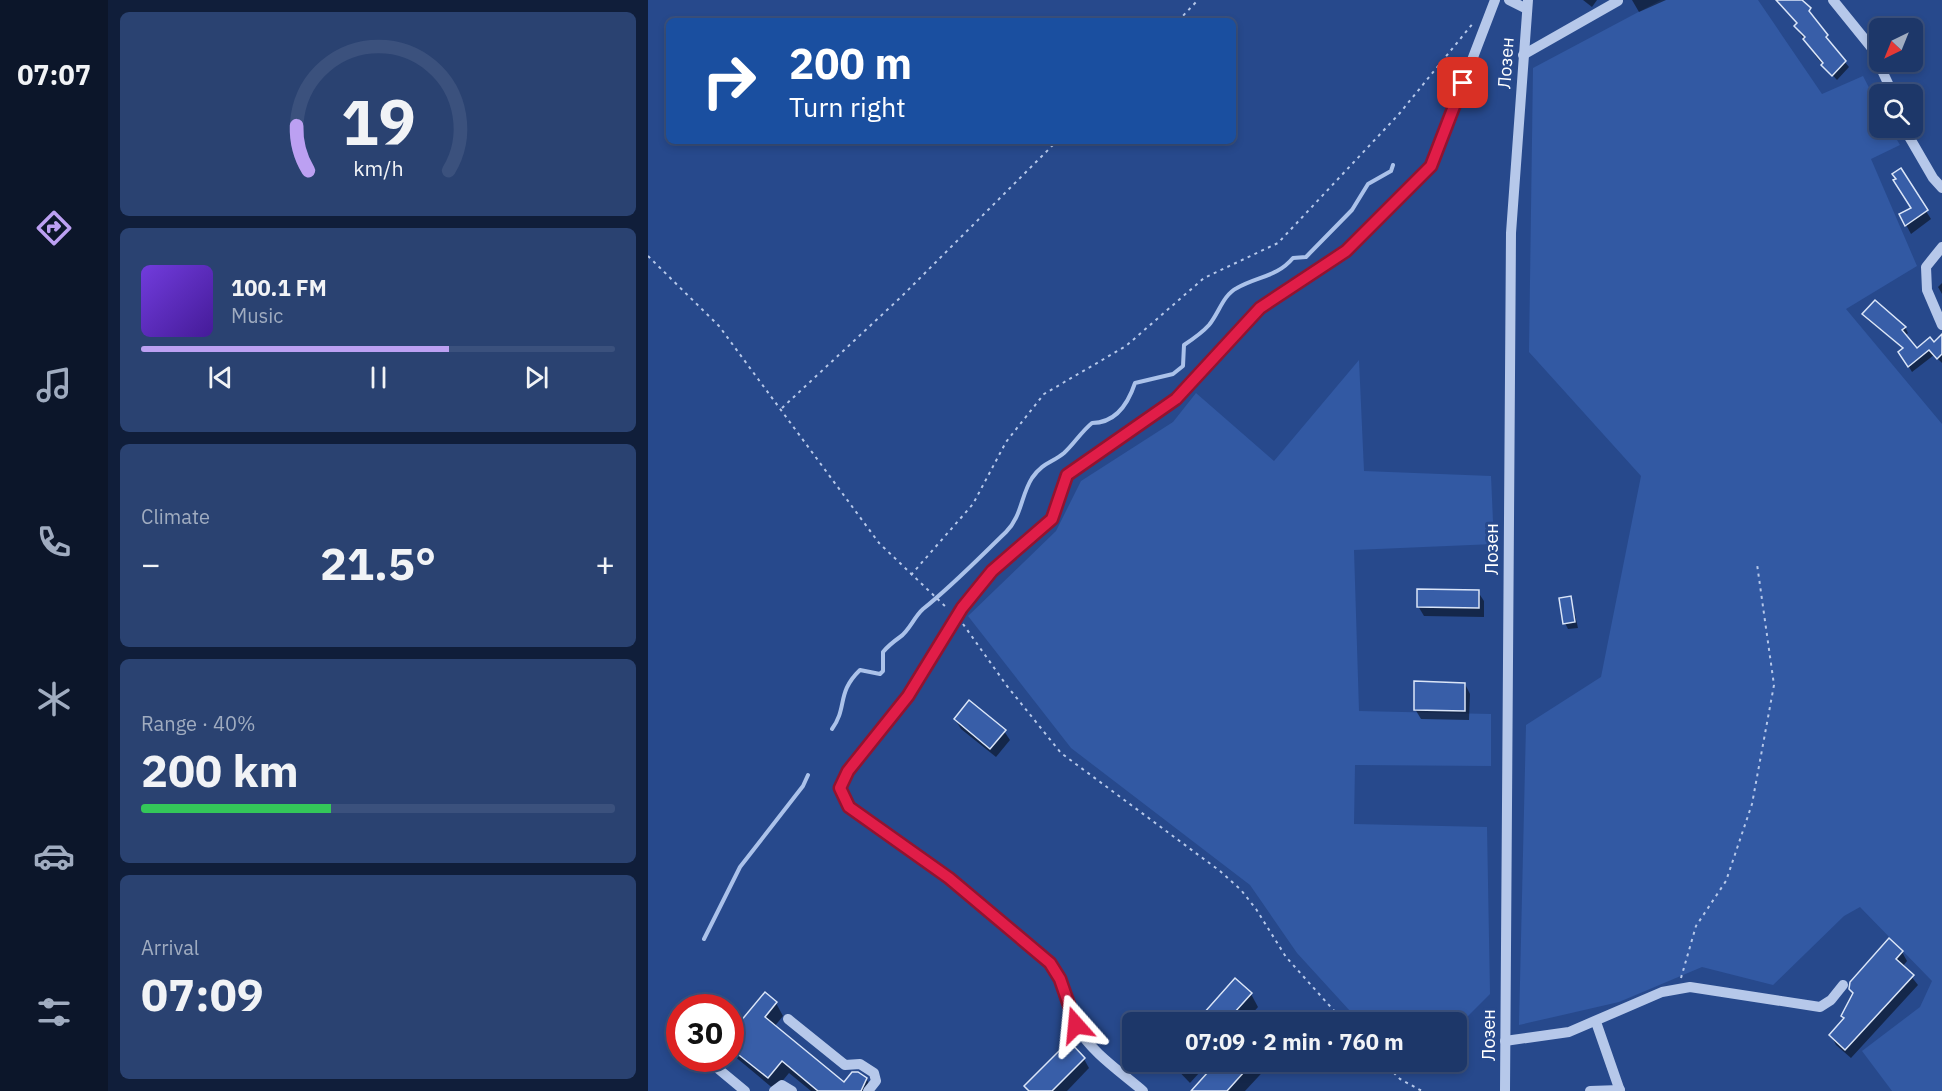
<!DOCTYPE html>
<html lang="en">
<head>
<meta charset="utf-8">
<style>
  :root { --surface:#1d3769; --page:#2a4271; --text:#f1f3f6; --muted:#a0acc0; --line:#3b517d; --accent:#bca0f2 }
  body { margin:0; font-family:"IBM Plex Sans",sans-serif; background:var(--page); color:var(--text); height:100vh; display:flex; flex-direction:column; font-size:22px; white-space:nowrap }
  * { box-sizing:border-box; margin:0 }
  p { font-size:20px; color:var(--muted) }
  .icon { flex:none; width:33px; height:33px; fill:none; stroke:currentColor; stroke-width:2; stroke-linecap:round; stroke-linejoin:round }
  .map { position:relative; flex:1; overflow:hidden }
  .details { display:flex; flex-direction:column; gap:12px; padding:12px; background:#101e3a; width:540px }
  .details>* { flex:none }
  .guide { position:absolute; left:18px; top:18px; width:570px; height:126px; border-radius:9px; box-shadow:0 3px 9px #0003,0 0 0 2px var(--line); background:#1a4fa0; color:#fff; overflow:hidden }
  .needle { width:39px; rotate:223deg }
  .fabs { position:absolute; left:1221px; top:18px; display:grid; gap:12px }
  .fabs a { display:grid; place-items:center; width:54px; height:54px; border-radius:9px; background:var(--surface); box-shadow:0 3px 9px #0003,0 0 0 2px var(--line); font-size:30px }
  .speed { position:absolute; left:18px; top:994px; display:flex; gap:12px; font-size:30px; font-weight:700; text-align:center }
  .speed>* { display:grid; place-content:center; width:78px; height:78px; border-radius:50%; background:var(--surface); box-shadow:0 3px 9px #0003,0 0 0 2px var(--line); line-height:1 }
  .speed .limit { border:9px solid #d22; background:#fff; color:#111 }
  .pin { position:absolute; display:grid; place-items:center; width:51px; height:51px; color:#fff; margin:-26px; border-radius:12px; box-shadow:0 3px 9px #0006 }
  .me { position:absolute; width:66px; margin:-33px; rotate:342deg; stroke-linejoin:round; filter:drop-shadow(0 0 4px #0008) }
  .turn { display:flex; align-items:center; gap:21px; height:126px; padding:0 24px; font-size:27px }
  .turn .icon { width:78px; height:78px; stroke-width:2.5 }
  .turn b { display:block; font-size:42px; line-height:51px }
  .big { font-size:45px; font-weight:700; line-height:1.1 }
  .details .card { flex:1; display:flex; flex-direction:column; justify-content:center; gap:9px; min-width:0; padding:0 21px; border-radius:9px; background:var(--page) }
  .details .dial { align-items:center; gap:0 }
  .dial svg { height:156px; overflow:visible; fill:none; stroke:var(--line); stroke-width:7; stroke-linecap:round; text-anchor:middle }
  .dial text { fill:var(--text); stroke:none }
  .song { display:flex; align-items:center; gap:18px }
  .cover { width:72px; height:72px; border-radius:9px; background:linear-gradient(135deg,hsl(260 70% 55%),hsl(260 70% 35%)) }
  .played { height:6px; border-radius:3px; background:linear-gradient(90deg,var(--accent) 65%,var(--line) 65%) }
  .keys { display:flex; justify-content:space-around; direction:ltr }
  .heat { display:flex; justify-content:space-between; align-items:center; font-size:33px; direction:ltr }
  .charge { height:9px; border-radius:4px; background:linear-gradient(90deg,#34c759 40%,var(--line) 0) }
  .trip { position:absolute; left:474px; top:1012px; width:345px; height:60px; border-radius:9px; background:var(--surface); box-shadow:0 3px 9px #0003,0 0 0 2px var(--line); font-weight:700; line-height:60px; text-align:center }
  main { display:flex; flex:1; min-height:0 }
  .dock { display:flex; flex-direction:column; width:108px; justify-content:space-around; align-items:center; background:#0c162a; color:var(--muted) }
  .dock .icon { width:42px; height:42px }
  .dock .on { color:var(--accent) }
  .dock b { font-size:27px; color:var(--text) }
  .map>svg:first-child { display:block }
</style>
</head>
<body>
<main>
<nav class="dock">
<b>07:07</b>
<svg class="icon on" aria-label="directions" viewBox="0 0 24 24"><path d="M12 3l9 9-9 9-9-9zM9 14v-3h6M13 9l2 2-2 2"/></svg>
<svg class="icon" aria-label="music" viewBox="0 0 24 24"><path d="M9 18V5l10-2v13"/><circle cx="6" cy="18" r="3"/><circle cx="16" cy="16" r="3"/></svg>
<svg class="icon" aria-label="phone" viewBox="0 0 24 24"><path d="M5 4h4l2 5-3 2q2 4 5 5l2-3 5 2v4C11 20 4 13 5 4z"/></svg>
<svg class="icon" aria-label="climate" viewBox="0 0 24 24"><path d="M12 3v18M4 7l16 10M4 17L20 7"/></svg>
<svg class="icon" aria-label="car" viewBox="0 0 24 24"><path d="M5 17H2v-5l4-1 3-4h7l3 4 3 1v5h-3M9 17h6M6 11h13"/><circle cx="7" cy="17" r="2"/><circle cx="17" cy="17" r="2"/></svg>
<svg class="icon" aria-label="filters" viewBox="0 0 24 24"><path d="M4 7h16M4 17h16"/><circle cx="9" cy="7" r="2"/><circle cx="15" cy="17" r="2"/></svg>
</nav>
<section class="details">
<div class="card dial"><svg viewBox="0 0 100 80">
<path d="M14 69A42 42 0 1 1 86 69"/>
<path d="M14 69A42 42 0 0 1 8 46" stroke="#bca0f2"/>
<text x="50" y="56" font-size="32" font-weight="700">19</text>
<text x="50" y="72" font-size="11">km/h</text>
</svg></div>
<div class="card">
<div class="song"><i class="cover"></i><div><b>100.1 FM</b><p>Music</p></div></div>
<div class="played"></div>
<div class="keys"><svg class="icon" aria-label="previous" viewBox="0 0 24 24"><path d="M18 5L8 12l10 7zM5 5v14"/></svg><svg class="icon" aria-label="pause" viewBox="0 0 24 24"><path d="M8 5v14M16 5v14"/></svg><svg class="icon" aria-label="next" viewBox="0 0 24 24"><path d="M6 5l10 7-10 7zM19 5v14"/></svg></div>
</div>
<div class="card"><p>Climate</p>
<div class="heat"><a>−</a><b class="big">21.5°</b><a>+</a></div>
</div>
<div class="card"><p>Range · 40%</p><b class="big">200 km</b><div class="charge"></div></div>
<div class="card"><p>Arrival</p><b class="big">07:09</b></div>
</section>
<div class="map">
<svg width="1294" height="1091" viewBox="0 0 1294 1091">
  <rect width="100%" height="100%" fill="#27498c"/>
  <g fill="#3259a3">
    <path d="M1013 0H1110L1174 94 1215 76 1231 107 1232 128H1242L1252 145 1223 159 1269 266 1198 309 1294 424V1091H1244L1214 1051 1272 1007 1284 981 1212 907 1196 916 1125 985 1054 967 971 1002 871 1025 878 725 953 677 993 476 881 352 885 68Z"/>
    <path d="M711 360 716 471 843 476 846 544 706 550 711 711 843 714V766L707 765 706 824 839 827 842 994 809 1027 808 1023H713L649 953 602 885 423 748 320 616 408 531 433 481 525 422 548 393 626 461Z"/>
  </g>
  <g fill="#0007">
    <path d="M935 0H949L944 7Z"/>
    <path d="M984 0H1018L991 12Z"/>
    <path d="M1154 0 1179 36 1181 43 1201 67 1189 80 1169 58 1151 32 1150 25 1130 1Z"/>
    <path d="M1252 170 1283 219 1263 234 1253 215 1264 209Z"/>
    <path d="M1294 283V294L1290 287Z"/>
    <path d="M1216 314 1257 327 1260 333 1257 336 1269 351 1290 340 1294 344V363L1286 355 1264 372 1252 352 1256 349 1220 320Z"/>
    <path d="M830 592 836 601V617L776 616 770 606Z"/>
    <path d="M923 597 930 628 920 629 917 623Z"/>
    <path d="M817 684 822 694 821 720 773 719 767 709Z"/>
    <path d="M307 719 356 731 362 740 348 757 313 729Z"/>
    <path d="M1254 952 1259 961 1255 966 1270 985 1203 1058 1188 1045 1183 1035 1197 1019 1195 1016 1206 995 1203 989Z"/>
    <path d="M603 994 610 1007 596 1023H549Z"/>
    <path d="M128 1003 135 1016 126 1027 196 1084 210 1073 219 1080 225 1091H163L141 1073 127 1090 85 1055 82 1036Z"/>
    <path d="M436 1059 441 1068 419 1091H381L378 1086Z"/>
    <path d="M522 1062H561L542 1083Z"/>
    <path d="M571 1062H624L597 1091H545Z"/>
  </g>
  <g fill="none" stroke-linecap="round" stroke-linejoin="round">
    <g stroke="#abc2ea" stroke-width="4">
      <path d="M184 729C200 707 188 693 212 670L232 674 235 671V652C240 646 245 642 252 637 261 631 266 617 275 609 304 586 332 557 358 532 374 516 373 495 384 478 395 462 404 463 416 453 426 444 433 432 444 423 468 423 480 404 487 383L525 374 535 366 536 345C545 339 554 333 561 325 571 313 575 295 589 288 610 276 629 277 645 258L658 257 704 210 720 184 743 171 745 165"/>
      <path d="M56 939 92 867 155 786 160 775"/>
    </g>
  </g>
  <g fill="#385ea8" stroke="#dae5f8" stroke-width="1.5">
    <path d="M1128 0H1154L1163 8 1161 11 1180 35 1178 37 1198 61 1184 76 1173 65 1175 63 1155 39 1157 37 1146 26 1149 23Z"/>
    <path d="M1253 168 1280 210 1257 226 1251 214 1263 208 1245 180 1248 179 1244 174Z"/>
    <path d="M1227 300 1258 327 1254 330 1269 348 1282 337 1286 342 1294 334V354L1289 359 1281 350 1260 367 1250 352 1255 348 1214 314Z"/>
    <path d="M769 589 831 590V608L769 607Z"/>
    <path d="M923 596 927 622 915 624 911 598Z"/>
    <path d="M766 681 817 683V711L766 710Z"/>
    <path d="M321 700 358 730 342 749 306 719Z"/>
    <path d="M1241 938 1255 951 1248 959 1266 975 1197 1050 1181 1035 1196 1018 1193 1016 1205 993 1201 989 1202 982Z"/>
    <path d="M587 978 604 993 577 1023H547Z"/>
    <path d="M117 992 129 1002 117 1017 196 1082 204 1072H210L219 1078 213 1091H170L134 1061 120 1078 82 1048V1034Z"/>
    <path d="M421 1041 437 1058 404 1091H381L376 1086Z"/>
    <path d="M569 1062H605L579 1091H543Z"/>
  </g>
  <g fill="none" stroke-linecap="round" stroke-linejoin="round">
    <g stroke="#b6c8ea" stroke-width="2" stroke-dasharray="3 4.5" stroke-linecap="butt">
      <path d="M530 21 550 0"/>
      <path d="M0 256 71 326 231 543 300 609"/>
      <path d="M134 408 253 297 409 141"/>
      <path d="M263 575 325 504 358 442 396 394 478 346 556 278 630 243 751 114 826 22"/>
      <path d="M315 624 359 686 413 753 572 871 593 890 608 909 638 957 697 1023"/>
      <path d="M1033 978 1048 926 1078 881 1104 804 1126 685 1109 564"/>
      <path d="M735 1062 752 1079 774 1091"/>
    </g>
    <g stroke="#b6c8ea" stroke-width="10">
      <path d="M861 0 879 9"/>
      <path d="M1185 0 1223 47 1245 94"/>
      <path d="M875 55 970 1"/>
      <path d="M1256 128 1285 178 1294 188"/>
      <path d="M1294 247 1278 267 1279 290 1294 325"/>
      <path d="M140 1019 197 1065 212 1064 226 1073 228 1081 220 1091"/>
      <path d="M948 1022 972 1091"/>
      <path d="M857 1041 921 1032 1014 992 1042 987 1172 1007 1183 1000 1195 985"/>
      <path d="M68 1067 97 1091"/>
      <path d="M126 1091 134 1085 144 1091"/>
      <path d="M495 1091C473 1072 443 1052 429 1027 417 1006 415 983 402 963L301 878 201 807 192 788 199 771 260 696 314 608 344 571 404 519 419 475 528 399 612 308 698 251 783 167 847 0"/>
      <path d="M857 1091 863 233 880 0"/>
      <path d="M942 1091 972 1090"/>
    </g>
  </g>
  <g fill="none" stroke-linecap="round" stroke-linejoin="round">
    <defs>
      <path id="route" d="M428 1025 412 979 402 963 301 878 201 807 192 788 200 771 260 696 314 608 344 571 404 519 419 475 528 399 612 308 698 251 783 166 815 83"/>
    </defs>
    <use href="#route" stroke="#92132f" stroke-width="15"/>
    <use href="#route" stroke="#e11d48" stroke-width="10"/>
  </g>
  <g text-anchor="middle" stroke-width="6" stroke-linejoin="round" paint-order="stroke">
    <g font-size="18" fill="#fff" stroke="#27498c">
      <text transform="translate(858 63) rotate(-86)" y="6">Лозен</text>
      <text transform="translate(844 549) rotate(-90)" y="6">Лозен</text>
      <text transform="translate(841 1035) rotate(-90)" y="6">Лозен</text>
    </g>
  </g>
</svg>
<div class="fabs">
<a><svg class="needle" viewBox="-14 -14 28 28"><path d="M0-13l5 13h-10z" fill="#e53935"/><path d="M0 13l5-13h-10z" fill="#a0acc0"/></svg></a>
<a><svg class="icon" aria-label="search" viewBox="0 0 24 24"><circle cx="10" cy="10" r="6"/><path d="M15 15l6 6"/></svg></a>
</div>
<div class="speed"><div class="limit">30</div></div>
<div class="pin" style="left:815px;top:83px;background:#d93025"><svg class="icon" aria-label="arrive" viewBox="0 0 24 24"><path d="M6 21V4h12l-3 4 3 4H6"/></svg></div>
<svg class="me" style="left:428px;top:1025px" viewBox="-20 -20 40 40"><path d="M0-17L14 15 0 8-14 15z" fill="#e11d48" stroke="#fff" stroke-width="4"/></svg>
<div class="trip">07:09 · 2 min · 760 m</div>
<div class="guide">
<div class="turn"><svg class="icon" aria-label="right" viewBox="0 0 24 24"><path d="M7 20v-9h11M14 6l5 5-5 5"/></svg><div><b>200 m</b>Turn right</div></div>
</div>
</div>
</main>
</body>
</html>
